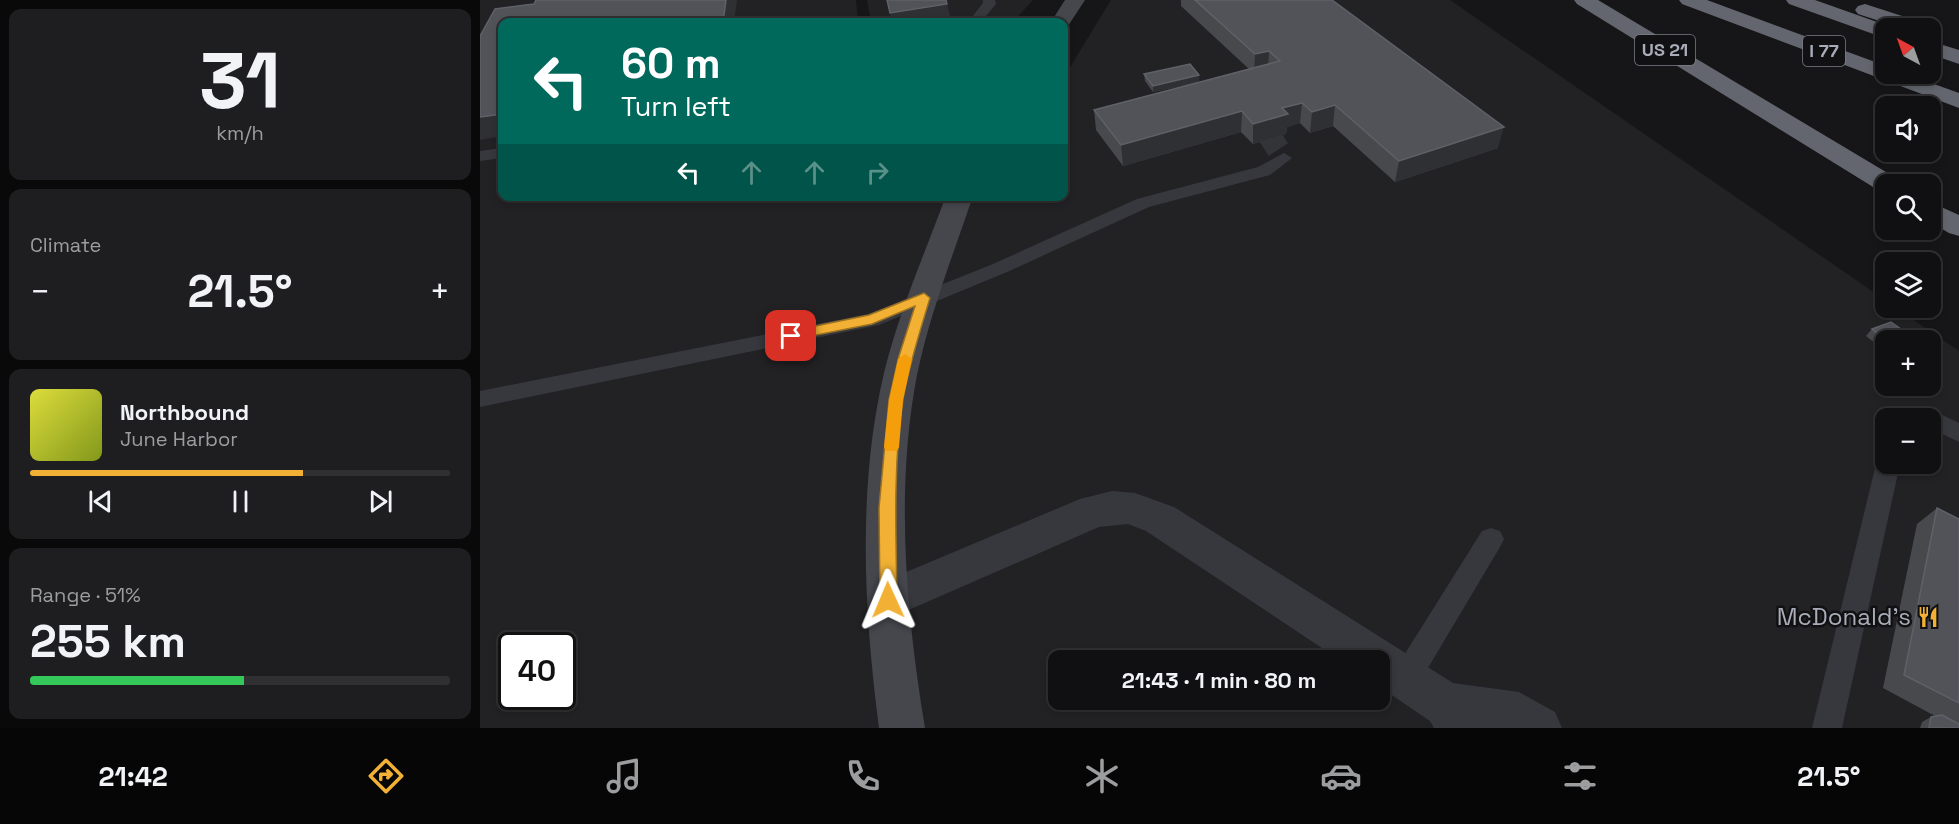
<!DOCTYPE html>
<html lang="en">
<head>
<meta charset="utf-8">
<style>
  :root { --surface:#101012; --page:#1e1e20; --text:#f1f3f6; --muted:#9c9d9f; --line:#303032; --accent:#f2b134 }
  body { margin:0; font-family:"Space Grotesk",sans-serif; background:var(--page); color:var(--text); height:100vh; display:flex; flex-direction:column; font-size:22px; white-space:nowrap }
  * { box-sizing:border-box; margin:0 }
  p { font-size:20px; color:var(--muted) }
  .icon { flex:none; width:33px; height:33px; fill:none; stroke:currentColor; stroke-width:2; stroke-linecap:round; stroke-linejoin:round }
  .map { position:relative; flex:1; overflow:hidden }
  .sheet { display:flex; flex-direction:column; gap:9px; padding:9px; background:#09090a; width:480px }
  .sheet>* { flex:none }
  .guide { position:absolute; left:18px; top:18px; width:570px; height:183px; border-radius:12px; box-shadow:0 3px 9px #0003,0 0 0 2px var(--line); background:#00695c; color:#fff; overflow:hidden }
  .needle { width:39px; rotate:319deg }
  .controls { position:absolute; left:1395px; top:18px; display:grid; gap:12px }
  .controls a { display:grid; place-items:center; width:66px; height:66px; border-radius:12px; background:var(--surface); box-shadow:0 3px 9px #0003,0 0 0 2px var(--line); font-size:30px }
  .speed { position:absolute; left:18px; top:632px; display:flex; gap:12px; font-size:30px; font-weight:700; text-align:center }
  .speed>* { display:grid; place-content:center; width:78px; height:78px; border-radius:50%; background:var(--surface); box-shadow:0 3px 9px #0003,0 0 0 2px var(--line); line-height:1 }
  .speed .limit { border:3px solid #111; border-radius:9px; background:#fff; color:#111 }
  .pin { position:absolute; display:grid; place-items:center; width:51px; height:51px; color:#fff; margin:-26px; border-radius:12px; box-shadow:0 3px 9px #0006 }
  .me { position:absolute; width:66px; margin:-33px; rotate:359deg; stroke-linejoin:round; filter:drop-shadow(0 0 4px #0008) }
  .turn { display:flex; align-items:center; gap:21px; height:126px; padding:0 24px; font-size:27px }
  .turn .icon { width:78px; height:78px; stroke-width:2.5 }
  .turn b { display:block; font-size:42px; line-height:51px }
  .lanes { display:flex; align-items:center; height:57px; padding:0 24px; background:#0003; justify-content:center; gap:30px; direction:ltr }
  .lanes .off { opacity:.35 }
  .big { font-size:45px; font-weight:600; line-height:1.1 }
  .sheet .widget { flex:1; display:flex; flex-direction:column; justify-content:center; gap:9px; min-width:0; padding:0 21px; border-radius:12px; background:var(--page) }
  .sheet .dial { align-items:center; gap:0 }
  .dial b { font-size:78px; line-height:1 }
  .song { display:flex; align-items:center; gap:18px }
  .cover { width:72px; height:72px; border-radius:9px; background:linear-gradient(135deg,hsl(60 70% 55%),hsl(70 70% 35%)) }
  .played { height:6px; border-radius:3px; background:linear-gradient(90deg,var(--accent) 65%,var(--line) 65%) }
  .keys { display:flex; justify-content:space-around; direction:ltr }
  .heat { display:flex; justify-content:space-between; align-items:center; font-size:33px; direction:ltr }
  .charge { height:9px; border-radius:4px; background:linear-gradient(90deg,#34c759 51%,var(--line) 0) }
  .trip { position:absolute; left:568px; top:650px; width:342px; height:60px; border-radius:12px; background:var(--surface); box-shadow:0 3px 9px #0003,0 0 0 2px var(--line); font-weight:600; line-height:60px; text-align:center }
  .tabs { display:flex; height:96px; justify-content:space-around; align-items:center; background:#060607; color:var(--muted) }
  .tabs .icon { width:42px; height:42px }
  .tabs .selected { color:var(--accent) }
  .tabs b { font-size:27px; color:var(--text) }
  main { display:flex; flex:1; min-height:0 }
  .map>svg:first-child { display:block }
</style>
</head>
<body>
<main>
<section class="sheet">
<div class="widget dial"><b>31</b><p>km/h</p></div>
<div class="widget"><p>Climate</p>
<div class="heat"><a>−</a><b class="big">21.5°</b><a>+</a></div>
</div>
<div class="widget">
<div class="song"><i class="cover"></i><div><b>Northbound</b><p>June Harbor</p></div></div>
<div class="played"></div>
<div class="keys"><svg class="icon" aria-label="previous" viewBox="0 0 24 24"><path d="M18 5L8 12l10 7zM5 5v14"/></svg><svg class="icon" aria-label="pause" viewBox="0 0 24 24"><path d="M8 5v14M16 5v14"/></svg><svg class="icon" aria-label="next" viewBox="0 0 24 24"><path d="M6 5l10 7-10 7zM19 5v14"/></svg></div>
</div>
<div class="widget"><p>Range · 51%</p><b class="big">255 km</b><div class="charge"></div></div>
</section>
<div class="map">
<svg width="1479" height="728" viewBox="0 0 1479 728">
  <rect width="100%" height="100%" fill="#161618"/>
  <g fill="#222225" fill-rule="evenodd">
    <path d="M0 0H376L378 22H22V196H584V77L631 0H970L1405 300 1406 308H1416L1479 351V728H0ZM1406 340H1450V386H1406ZM1406 418H1450V464H1406ZM32 645H82V696H32ZM579 660H900V699H579Z"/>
    <path d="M387 0H553L533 22H391Z"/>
  </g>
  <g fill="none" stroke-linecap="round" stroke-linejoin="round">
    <path stroke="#333438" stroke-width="23" stroke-dasharray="23 11" stroke-linecap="butt" d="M767 102 804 158"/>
    <g fill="#37383d" fill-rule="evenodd">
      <path d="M503 0H515L516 4 501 22H488L503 3Z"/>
      <path d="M22 148V158L0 161V151Z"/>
      <path d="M804 153 812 158 790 175 669 207 527 272 399 325 0 407V391L388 314 513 264 657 199 778 167Z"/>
      <path d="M1458 413 1479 423V442L1456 431 1450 432V418H1441Z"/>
      <path d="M1406 455V464H1420L1362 728H1332L1396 464 1400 457Z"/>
      <path d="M1011 528 1020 531 1024 539 1020 547 936 688 926 692 916 688 912 678 916 668 1002 531Z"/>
    </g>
    <path fill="#37383d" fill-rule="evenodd" d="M632 491 655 493 694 507 973 683 1039 692 1075 712 1082 728H954L950 721 900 687V660H860L666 531 648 524 619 527 408 619 393 614 387 600 393 586 600 499Z"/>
    <g fill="#45474d" fill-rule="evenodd">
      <path d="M585 0H605L588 26 584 28V22H571Z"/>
      <path d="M466 196H493C473 255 450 313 437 375 415 490 426 613 445 728H399C384 612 377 488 404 373 419 312 444 255 466 196Z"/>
    </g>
    <g fill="#63666e" fill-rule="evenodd">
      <path d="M1094 0H1118L1416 178 1420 184H1406V192L1398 190 1097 4Z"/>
      <path d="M1199 0H1227L1406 66V74H1426L1479 93V108L1202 4Z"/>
      <path d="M1306 0H1335L1414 28H1406V38L1399 36 1309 4Z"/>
      <path d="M1385 4 1447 24 1450 28H1421L1378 14 1375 10 1378 6Z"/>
      <path d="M1450 41 1479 50V64L1450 54Z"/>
      <path d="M1450 202 1479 215V236L1469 233 1450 222Z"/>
    </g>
  </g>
  <g fill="#47494d">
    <path d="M701 0H852L1018 148 915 182 853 126 830 133 820 123 807 127 806 134 773 144 761 132 643 166 616 130 614 110 769 69 701 6Z"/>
    <path d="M664 74 719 82 673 92 665 81Z"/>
    <path d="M1392 329 1436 340H1406V343L1401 340 1395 343 1386 336Z"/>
    <path d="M1457 508 1479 519V728H1440L1442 722 1451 717 1455 716 1403 688 1437 524Z"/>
  </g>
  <g fill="#2f3033">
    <path d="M246 0H257L254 22H243Z"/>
    <path d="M467 4 470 16 429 22H413L410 13Z"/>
    <path d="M789 51 788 71 774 74 775 54Z"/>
    <path d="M719 75V82L673 92V86Z"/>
    <path d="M822 103 820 123 807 127 806 134 773 144V124L802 108Z"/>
    <path d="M855 105 853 126 830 133 832 112Z"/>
    <path d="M762 111 761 132 643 166 641 145Z"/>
    <path d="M22 114V136L0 140V117Z"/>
    <path d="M1024 127 1018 148 915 182 919 161Z"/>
    <path d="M1407 333 1401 340 1395 343 1401 336Z"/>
  </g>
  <g fill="#525359" stroke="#5f6168" stroke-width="1.5">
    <path d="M56 0H246L243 22H22V114L0 117V36L15 9 54 4Z"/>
    <path d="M407 0H466L467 4 410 13Z"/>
    <path d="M715 0H852L1024 127 919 161 855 105 832 112 822 103 802 108 808 114 773 124 762 111 641 145 614 110 800 61 789 51 775 54Z"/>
    <path d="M710 64 719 75 673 86 664 74Z"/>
    <path d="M1411 322 1436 340H1417L1407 333 1401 336 1392 329Z"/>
    <path d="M1457 508 1479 519V703L1424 675Z"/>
    <path d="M1462 715 1479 724V728H1449L1451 717Z"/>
  </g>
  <path fill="#f2b134" stroke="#9d7322" stroke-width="1.5" d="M444 293 450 298C440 331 429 365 423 399 413 463 416 535 417 600L414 606 408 608 402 606 400 600 399 508 409 400 419 356 435 306 392 324 311 340 304 336 311 331 389 315Z"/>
  <path fill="#f59e0b" d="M425 354 432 359 423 400 419 447 417 451H406L404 447 409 400 418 359Z"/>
  <defs>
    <symbol id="restaurant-bare" viewBox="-9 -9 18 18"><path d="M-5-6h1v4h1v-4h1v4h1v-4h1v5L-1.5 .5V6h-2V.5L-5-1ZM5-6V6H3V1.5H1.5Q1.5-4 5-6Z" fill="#f2b134" stroke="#111113" stroke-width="2.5" paint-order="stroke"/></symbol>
  </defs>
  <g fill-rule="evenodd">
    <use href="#restaurant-bare" x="1433" y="602" width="30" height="30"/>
  </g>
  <g text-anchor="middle" stroke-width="5" stroke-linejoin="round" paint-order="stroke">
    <g fill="#111113" stroke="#7b7e86" stroke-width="1.5">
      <rect x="1155" y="35" width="60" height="30" rx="4.5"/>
      <rect x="1323" y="36" width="42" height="30" rx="4.5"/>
    </g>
    <g font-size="18" font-weight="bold" fill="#a8adb8">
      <text x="1185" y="56">US 21</text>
      <text x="1344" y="57">I 77</text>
    </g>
    <g font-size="24" fill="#a8adb8" stroke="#111113" text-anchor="end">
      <text x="1431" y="625">McDonald's</text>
    </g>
  </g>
</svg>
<div class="controls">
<a><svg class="needle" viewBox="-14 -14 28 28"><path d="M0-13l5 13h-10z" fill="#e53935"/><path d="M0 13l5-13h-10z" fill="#9c9d9f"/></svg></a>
<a><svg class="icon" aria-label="sound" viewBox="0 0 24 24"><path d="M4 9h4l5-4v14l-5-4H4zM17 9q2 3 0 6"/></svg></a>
<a><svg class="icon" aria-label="search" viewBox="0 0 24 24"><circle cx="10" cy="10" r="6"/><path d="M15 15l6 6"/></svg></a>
<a><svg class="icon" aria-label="layers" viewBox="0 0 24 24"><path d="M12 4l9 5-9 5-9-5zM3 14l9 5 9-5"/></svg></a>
<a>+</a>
<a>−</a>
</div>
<div class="speed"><div class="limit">40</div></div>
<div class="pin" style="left:311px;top:336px;background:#d93025"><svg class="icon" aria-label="arrive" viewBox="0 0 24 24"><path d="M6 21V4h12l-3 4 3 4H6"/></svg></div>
<svg class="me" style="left:408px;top:600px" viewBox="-20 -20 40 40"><path d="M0-17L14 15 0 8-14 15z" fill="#f2b134" stroke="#fff" stroke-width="4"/></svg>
<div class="trip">21:43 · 1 min · 80 m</div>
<div class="guide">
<div class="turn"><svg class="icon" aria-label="left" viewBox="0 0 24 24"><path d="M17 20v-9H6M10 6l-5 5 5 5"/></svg><div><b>60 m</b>Turn left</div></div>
<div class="lanes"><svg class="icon" aria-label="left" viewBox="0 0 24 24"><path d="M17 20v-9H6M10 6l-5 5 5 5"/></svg><svg class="icon off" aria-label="ahead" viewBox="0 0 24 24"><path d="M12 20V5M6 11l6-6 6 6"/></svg><svg class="icon off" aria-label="ahead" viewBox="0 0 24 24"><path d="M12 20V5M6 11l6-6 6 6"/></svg><svg class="icon off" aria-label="right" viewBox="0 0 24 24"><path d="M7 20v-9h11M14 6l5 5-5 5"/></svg></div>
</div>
</div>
</main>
<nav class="tabs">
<b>21:42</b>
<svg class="icon selected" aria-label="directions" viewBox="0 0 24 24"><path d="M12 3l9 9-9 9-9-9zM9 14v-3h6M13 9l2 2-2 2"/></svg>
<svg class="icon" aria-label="music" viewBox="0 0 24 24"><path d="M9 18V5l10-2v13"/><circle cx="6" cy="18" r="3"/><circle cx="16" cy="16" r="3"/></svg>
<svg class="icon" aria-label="phone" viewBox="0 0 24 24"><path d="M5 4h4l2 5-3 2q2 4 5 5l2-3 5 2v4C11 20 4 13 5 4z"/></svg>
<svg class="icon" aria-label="climate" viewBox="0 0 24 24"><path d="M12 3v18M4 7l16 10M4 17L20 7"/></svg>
<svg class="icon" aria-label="car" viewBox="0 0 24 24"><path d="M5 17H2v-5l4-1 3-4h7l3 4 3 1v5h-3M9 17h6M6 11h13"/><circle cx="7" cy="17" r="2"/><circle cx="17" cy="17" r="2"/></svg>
<svg class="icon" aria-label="filters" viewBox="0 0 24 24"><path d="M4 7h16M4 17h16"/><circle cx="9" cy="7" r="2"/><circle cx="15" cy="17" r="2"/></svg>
<b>21.5°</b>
</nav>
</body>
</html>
